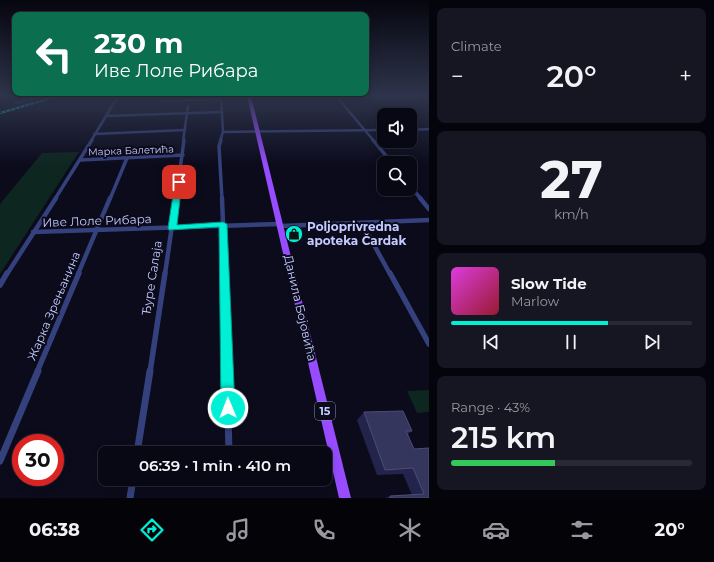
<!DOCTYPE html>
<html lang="en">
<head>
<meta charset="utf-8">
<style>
  :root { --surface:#080815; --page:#161622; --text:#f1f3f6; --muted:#989aa0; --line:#292934; --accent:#00f0d6 }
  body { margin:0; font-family:Montserrat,sans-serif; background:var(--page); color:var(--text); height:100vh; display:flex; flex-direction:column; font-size:15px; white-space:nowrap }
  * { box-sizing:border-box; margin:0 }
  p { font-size:13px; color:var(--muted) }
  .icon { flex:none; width:22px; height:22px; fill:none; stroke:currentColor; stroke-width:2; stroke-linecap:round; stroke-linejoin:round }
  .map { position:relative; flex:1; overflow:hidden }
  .details { display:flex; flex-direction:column; gap:8px; padding:8px; background:#04040c; width:285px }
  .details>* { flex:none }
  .banner { position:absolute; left:12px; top:12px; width:357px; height:84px; border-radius:8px; box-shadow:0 2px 10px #0003,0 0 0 1px var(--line); background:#0b6e4f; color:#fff; overflow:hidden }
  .controls { position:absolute; left:377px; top:108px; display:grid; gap:8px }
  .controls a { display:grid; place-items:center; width:40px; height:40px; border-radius:8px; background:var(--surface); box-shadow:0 2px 10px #0003,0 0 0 1px var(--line); font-size:20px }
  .speed { position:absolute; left:12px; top:434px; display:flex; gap:8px; font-size:20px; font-weight:700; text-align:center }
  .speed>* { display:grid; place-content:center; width:52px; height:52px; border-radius:50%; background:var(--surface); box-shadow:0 2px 10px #0003,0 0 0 1px var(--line); line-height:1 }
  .speed .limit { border:6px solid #d22; background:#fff; color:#111 }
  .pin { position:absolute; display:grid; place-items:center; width:34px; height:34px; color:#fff; margin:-17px; border-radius:8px; box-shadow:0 2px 6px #0006 }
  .me { position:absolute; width:44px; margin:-22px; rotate:359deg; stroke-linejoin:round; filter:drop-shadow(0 0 3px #0008) }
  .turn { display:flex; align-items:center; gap:14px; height:84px; padding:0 16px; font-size:18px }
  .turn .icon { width:52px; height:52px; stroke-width:2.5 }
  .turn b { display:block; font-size:28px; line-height:34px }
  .big { font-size:30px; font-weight:600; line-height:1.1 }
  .details .widget { flex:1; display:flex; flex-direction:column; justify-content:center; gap:6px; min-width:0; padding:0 14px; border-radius:8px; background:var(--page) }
  .details .dial { align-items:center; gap:0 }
  .dial b { font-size:52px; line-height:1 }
  .song { display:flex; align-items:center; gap:12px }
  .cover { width:48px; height:48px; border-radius:6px; background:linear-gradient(135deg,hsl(300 70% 55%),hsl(350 70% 35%)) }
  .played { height:4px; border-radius:2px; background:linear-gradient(90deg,var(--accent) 65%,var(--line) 65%) }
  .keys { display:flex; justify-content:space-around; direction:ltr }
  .heat { display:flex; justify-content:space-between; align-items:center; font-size:22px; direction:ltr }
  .charge { height:6px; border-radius:3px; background:linear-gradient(90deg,#34c759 43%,var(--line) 0) }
  .trip { position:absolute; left:98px; top:446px; width:234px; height:40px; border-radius:8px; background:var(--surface); box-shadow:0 2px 10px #0003,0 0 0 1px var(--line); font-weight:600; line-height:40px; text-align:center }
  .menu { display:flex; height:64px; justify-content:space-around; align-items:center; background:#030308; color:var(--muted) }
  .menu .icon { width:28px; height:28px }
  .menu .selected { color:var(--accent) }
  .menu b { font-size:18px; color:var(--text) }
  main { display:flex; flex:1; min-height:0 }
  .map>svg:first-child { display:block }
</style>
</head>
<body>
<main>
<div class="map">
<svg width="429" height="498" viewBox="0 0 429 498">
  <rect width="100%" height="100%" fill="#0b0b1c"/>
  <g fill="#0e2620">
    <path d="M79 152 0 274V204L42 153Z"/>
    <path d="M429 390V412L417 413 407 391Z"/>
  </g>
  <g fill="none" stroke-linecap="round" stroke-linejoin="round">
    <g stroke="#35417c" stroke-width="2.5">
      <path d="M336 96 374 141"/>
      <path d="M161 101 221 99"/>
      <path d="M16 103 43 96"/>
      <path d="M106 116 221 112"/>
      <path d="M410 130 429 129"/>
      <path d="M223 132 384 130"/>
      <path d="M94 134 185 130"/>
      <path d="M91 141 118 96"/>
      <path d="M183 141 188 106"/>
      <path d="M220 141 223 132 221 96"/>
    </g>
    <g stroke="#35417c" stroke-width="3.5">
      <path d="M221 140 219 146 222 199"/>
      <path d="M373 140 392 163"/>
      <path d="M80 160 183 155"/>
      <path d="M410 186 421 199"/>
      <path d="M55 199 92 140"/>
      <path d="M110 199 127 158"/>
      <path d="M176 199 184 140"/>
    </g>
    <g stroke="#35417c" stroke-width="4.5">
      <path d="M222 198 225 274"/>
      <path d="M420 198 429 209"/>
      <path d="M362 223 390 274"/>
      <path d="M281 226 429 220"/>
      <path d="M33 232 280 224"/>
      <path d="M7 274 56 198"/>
      <path d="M78 274 110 198"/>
      <path d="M165 274 176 198"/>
    </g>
    <g stroke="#35417c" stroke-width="5.5">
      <path d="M225 273 227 372"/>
      <path d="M390 273 429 344"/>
      <path d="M0 285 7 273"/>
      <path d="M37 372 79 273"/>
      <path d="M150 372 165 273"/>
    </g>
    <g stroke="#35417c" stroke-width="7">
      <path d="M227 371 229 453"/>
      <path d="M137 453 150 371"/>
      <path d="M0 461 38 371"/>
      <path d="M130 498 133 479"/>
    </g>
    <path fill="#974cff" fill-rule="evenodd" d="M247 96H251L351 498H339Z"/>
    <defs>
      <path id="rail" d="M0 113 58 96"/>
    </defs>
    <use href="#rail" stroke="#00f0d6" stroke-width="2"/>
    <use href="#rail" stroke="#0b0b1c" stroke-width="1" stroke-dasharray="2.5" stroke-linecap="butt"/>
  </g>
  <path fill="#23244b" d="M364 412 412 431 408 434 429 498H385L390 496 412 495 403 474 377 475 357 420Z"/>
  <path fill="#35365e" stroke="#4b4d77" d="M403 411 412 431H406L414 449 429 448V498H390V496L424 494 413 468 385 470 364 412Z"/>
  <linearGradient id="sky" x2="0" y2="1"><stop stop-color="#06060f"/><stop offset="0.58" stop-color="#2e344b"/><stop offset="1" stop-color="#2e344b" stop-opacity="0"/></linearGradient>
  <rect width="429" height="165" fill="url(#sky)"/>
  <path fill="#00f0d6" stroke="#009c8b" d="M179 180 182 182 177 225 223 222 227 224 235 408 233 412 228 414 224 412 221 408 219 227 169 230 168 228 175 182Z"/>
  <defs>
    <symbol id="shop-disc" viewBox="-11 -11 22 22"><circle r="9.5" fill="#00f0d6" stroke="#0b0b1c"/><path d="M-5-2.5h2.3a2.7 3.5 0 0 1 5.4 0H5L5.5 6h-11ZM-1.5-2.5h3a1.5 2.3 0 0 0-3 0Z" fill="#111"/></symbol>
  </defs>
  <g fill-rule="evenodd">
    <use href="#shop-disc" x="284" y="224" width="20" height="20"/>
  </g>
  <g text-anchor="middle" stroke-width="4" stroke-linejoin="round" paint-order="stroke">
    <g font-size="10" fill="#c5cbff" stroke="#0b0b1c">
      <text transform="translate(131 150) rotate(-2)" y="4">Марка Балетића</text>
    </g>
    <rect fill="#0b0b1c" stroke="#8d91bb" stroke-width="1" x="315" y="402" width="20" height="18" rx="3"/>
    <g font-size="11" font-weight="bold" fill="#c5cbff">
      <text x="325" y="415">15</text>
    </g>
    <g font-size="12" fill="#c5cbff" stroke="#0b0b1c">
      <text transform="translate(97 221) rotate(-2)" y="4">Иве Лоле Рибара</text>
      <text transform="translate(152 278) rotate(-81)" y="4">Ђуре Салаја</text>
      <text transform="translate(54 306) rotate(-67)" y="4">Жарка Зрењанина</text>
      <text transform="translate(300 308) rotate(77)" y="4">Данила Бојовића</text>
    </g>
    <g font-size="12" font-weight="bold" fill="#c5cbff" stroke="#0b0b1c" text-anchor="start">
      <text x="307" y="231">Poljoprivredna<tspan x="307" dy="14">apoteka Čardak</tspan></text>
    </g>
  </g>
</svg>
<div class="controls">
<a><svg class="icon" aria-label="sound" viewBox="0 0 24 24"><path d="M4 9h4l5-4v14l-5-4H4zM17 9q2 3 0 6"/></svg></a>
<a><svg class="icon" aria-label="search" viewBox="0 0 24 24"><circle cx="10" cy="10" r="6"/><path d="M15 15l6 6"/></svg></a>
</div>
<div class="speed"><div class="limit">30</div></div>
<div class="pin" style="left:179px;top:182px;background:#d93025"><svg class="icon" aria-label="arrive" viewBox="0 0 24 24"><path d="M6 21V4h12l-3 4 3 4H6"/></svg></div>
<svg class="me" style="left:228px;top:408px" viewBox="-20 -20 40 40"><circle r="17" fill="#00f0d6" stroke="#fff" stroke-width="3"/><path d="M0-11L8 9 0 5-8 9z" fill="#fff"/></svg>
<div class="trip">06:39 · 1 min · 410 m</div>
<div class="banner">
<div class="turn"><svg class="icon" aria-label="left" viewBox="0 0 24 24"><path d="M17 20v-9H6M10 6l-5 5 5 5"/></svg><div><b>230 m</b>Иве Лоле Рибара</div></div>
</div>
</div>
<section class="details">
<div class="widget"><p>Climate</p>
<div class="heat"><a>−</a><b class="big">20°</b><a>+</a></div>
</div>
<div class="widget dial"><b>27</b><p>km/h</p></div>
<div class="widget">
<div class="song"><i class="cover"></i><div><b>Slow Tide</b><p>Marlow</p></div></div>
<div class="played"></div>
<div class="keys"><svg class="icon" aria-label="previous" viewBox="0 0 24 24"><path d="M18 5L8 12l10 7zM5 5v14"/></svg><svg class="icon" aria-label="pause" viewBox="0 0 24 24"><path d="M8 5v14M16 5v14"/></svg><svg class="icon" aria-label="next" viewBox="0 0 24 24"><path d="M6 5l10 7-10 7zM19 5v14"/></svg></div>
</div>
<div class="widget"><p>Range · 43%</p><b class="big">215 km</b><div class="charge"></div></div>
</section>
</main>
<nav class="menu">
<b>06:38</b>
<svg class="icon selected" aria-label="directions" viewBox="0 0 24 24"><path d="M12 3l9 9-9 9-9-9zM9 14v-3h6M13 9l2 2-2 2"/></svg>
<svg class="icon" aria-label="music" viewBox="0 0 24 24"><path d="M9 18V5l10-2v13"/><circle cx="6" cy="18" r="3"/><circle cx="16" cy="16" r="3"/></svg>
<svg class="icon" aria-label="phone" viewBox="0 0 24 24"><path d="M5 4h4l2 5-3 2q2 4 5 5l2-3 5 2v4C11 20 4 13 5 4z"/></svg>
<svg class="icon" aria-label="climate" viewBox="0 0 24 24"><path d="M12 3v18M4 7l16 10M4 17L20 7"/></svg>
<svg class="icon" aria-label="car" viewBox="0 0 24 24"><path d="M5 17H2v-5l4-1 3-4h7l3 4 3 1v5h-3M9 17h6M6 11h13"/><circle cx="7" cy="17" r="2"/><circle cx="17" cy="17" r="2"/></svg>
<svg class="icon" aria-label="filters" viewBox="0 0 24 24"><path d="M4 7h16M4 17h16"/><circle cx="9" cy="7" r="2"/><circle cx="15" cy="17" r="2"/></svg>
<b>20°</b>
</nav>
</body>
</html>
